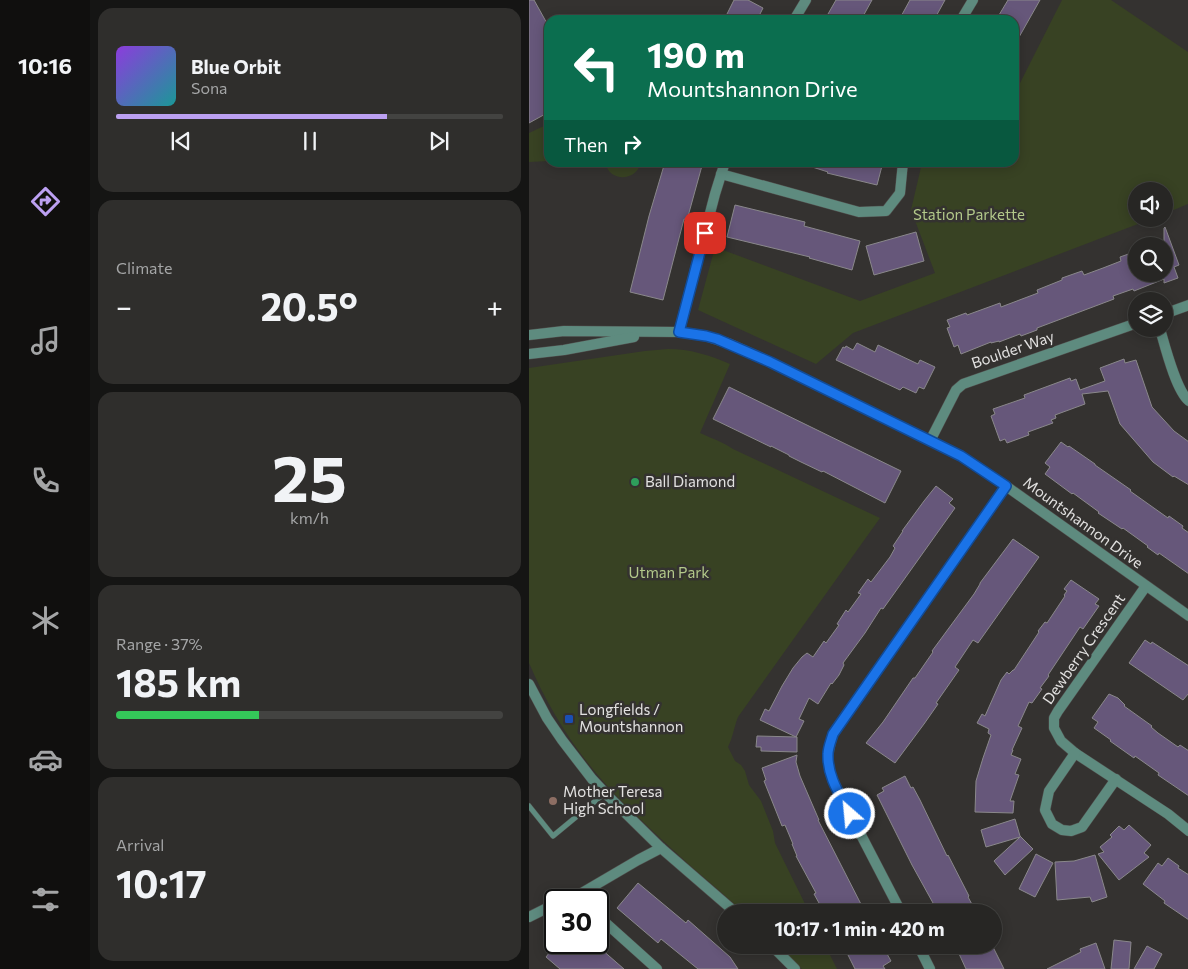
<!DOCTYPE html>
<html lang="en">
<head>
<meta charset="utf-8">
<style>
  :root { --surface:#272624; --page:#2f2e2c; --text:#f1f3f6; --muted:#a4a5a6; --line:#434341; --accent:#bca0f2 }
  body { margin:0; font-family:Commissioner,sans-serif; background:var(--page); color:var(--text); height:100vh; display:flex; flex-direction:column; font-size:19px; white-space:nowrap }
  * { box-sizing:border-box; margin:0 }
  p { font-size:16px; color:var(--muted) }
  .icon { flex:none; width:28px; height:28px; fill:none; stroke:currentColor; stroke-width:2; stroke-linecap:round; stroke-linejoin:round }
  .map { position:relative; flex:1; overflow:hidden }
  .details { display:flex; flex-direction:column; gap:8px; padding:8px; background:#151514; width:439px }
  .details>* { flex:none }
  .banner { position:absolute; left:15px; top:15px; width:475px; height:152px; border-radius:15px; box-shadow:0 2px 12px #0003,0 0 0 1px var(--line); background:#0b6e4f; color:#fff; overflow:hidden }
  .buttons { position:absolute; left:599px; top:182px; display:grid; gap:10px }
  .buttons a { display:grid; place-items:center; width:45px; height:45px; border-radius:50%; background:var(--surface); box-shadow:0 2px 12px #0003,0 0 0 1px var(--line); font-size:25px }
  .speed { position:absolute; left:15px; top:889px; display:flex; gap:10px; font-size:25px; font-weight:700; text-align:center }
  .speed>* { display:grid; place-content:center; width:65px; height:65px; border-radius:50%; background:var(--surface); box-shadow:0 2px 12px #0003,0 0 0 1px var(--line); line-height:1 }
  .speed .limit { border:2px solid #111; border-radius:8px; background:#fff; color:#111 }
  .pin { position:absolute; display:grid; place-items:center; width:42px; height:42px; color:#fff; margin:-21px; border-radius:10px; box-shadow:0 2px 8px #0006 }
  .me { position:absolute; width:55px; margin:-28px; rotate:333deg; stroke-linejoin:round; filter:drop-shadow(0 0 4px #0008) }
  .turn { display:flex; align-items:center; gap:18px; height:105px; padding:0 20px; font-size:22px }
  .turn .icon { width:65px; height:65px; stroke-width:2.5 }
  .turn b { display:block; font-size:35px; line-height:42px }
  .then { display:flex; align-items:center; height:48px; padding:0 20px; background:#0003; gap:10px; font-size:19px }
  .big { font-size:38px; font-weight:700; line-height:1.1 }
  .details .widget { flex:1; display:flex; flex-direction:column; justify-content:center; gap:8px; min-width:0; padding:0 18px; border-radius:15px; background:var(--page) }
  .details .dial { align-items:center; gap:0 }
  .dial b { font-size:65px; line-height:1 }
  .song { display:flex; align-items:center; gap:15px }
  .cover { width:60px; height:60px; border-radius:8px; background:linear-gradient(135deg,hsl(270 70% 55%),hsl(180 70% 35%)) }
  .played { height:5px; border-radius:2px; background:linear-gradient(90deg,var(--accent) 70%,var(--line) 70%) }
  .keys { display:flex; justify-content:space-around; direction:ltr }
  .heat { display:flex; justify-content:space-between; align-items:center; font-size:28px; direction:ltr }
  .charge { height:8px; border-radius:4px; background:linear-gradient(90deg,#34c759 37%,var(--line) 0) }
  .trip { position:absolute; left:188px; top:904px; width:285px; height:50px; border-radius:25px; background:var(--surface); box-shadow:0 2px 12px #0003,0 0 0 1px var(--line); font-weight:700; line-height:50px; text-align:center }
  main { display:flex; flex:1; min-height:0 }
  .dock { display:flex; flex-direction:column; width:90px; justify-content:space-around; align-items:center; background:#100f0e; color:var(--muted) }
  .dock .icon { width:35px; height:35px }
  .dock .selected { color:var(--accent) }
  .dock b { font-size:22px; color:var(--text) }
  .map>svg:first-child { display:block }
</style>
</head>
<body>
<main>
<nav class="dock">
<b>10:16</b>
<svg class="icon selected" aria-label="directions" viewBox="0 0 24 24"><path d="M12 3l9 9-9 9-9-9zM9 14v-3h6M13 9l2 2-2 2"/></svg>
<svg class="icon" aria-label="music" viewBox="0 0 24 24"><path d="M9 18V5l10-2v13"/><circle cx="6" cy="18" r="3"/><circle cx="16" cy="16" r="3"/></svg>
<svg class="icon" aria-label="phone" viewBox="0 0 24 24"><path d="M5 4h4l2 5-3 2q2 4 5 5l2-3 5 2v4C11 20 4 13 5 4z"/></svg>
<svg class="icon" aria-label="climate" viewBox="0 0 24 24"><path d="M12 3v18M4 7l16 10M4 17L20 7"/></svg>
<svg class="icon" aria-label="car" viewBox="0 0 24 24"><path d="M5 17H2v-5l4-1 3-4h7l3 4 3 1v5h-3M9 17h6M6 11h13"/><circle cx="7" cy="17" r="2"/><circle cx="17" cy="17" r="2"/></svg>
<svg class="icon" aria-label="filters" viewBox="0 0 24 24"><path d="M4 7h16M4 17h16"/><circle cx="9" cy="7" r="2"/><circle cx="15" cy="17" r="2"/></svg>
</nav>
<section class="details">
<div class="widget">
<div class="song"><i class="cover"></i><div><b>Blue Orbit</b><p>Sona</p></div></div>
<div class="played"></div>
<div class="keys"><svg class="icon" aria-label="previous" viewBox="0 0 24 24"><path d="M18 5L8 12l10 7zM5 5v14"/></svg><svg class="icon" aria-label="pause" viewBox="0 0 24 24"><path d="M8 5v14M16 5v14"/></svg><svg class="icon" aria-label="next" viewBox="0 0 24 24"><path d="M6 5l10 7-10 7zM19 5v14"/></svg></div>
</div>
<div class="widget"><p>Climate</p>
<div class="heat"><a>−</a><b class="big">20.5°</b><a>+</a></div>
</div>
<div class="widget dial"><b>25</b><p>km/h</p></div>
<div class="widget"><p>Range · 37%</p><b class="big">185 km</b><div class="charge"></div></div>
<div class="widget"><p>Arrival</p><b class="big">10:17</b></div>
</section>
<div class="map">
<svg width="660" height="969" viewBox="0 0 660 969">
  <rect width="100%" height="100%" fill="#343230"/>
  <g fill="#384223">
    <path d="M533 0H582L659 52V204L635 214V191H608V219H622L324 333 287 364 169 310 186 247 331 301 406 273 382 210 393 163 485 162V95Z"/>
    <path d="M17 125 20 130V161L0 162V133Z"/>
    <path d="M76 163V162L112 163C106 182 81 182 76 163Z"/>
    <path d="M139 349C161 349 180 355 201 364L171 433C182 438 194 442 204 449L351 518 209 717C205 727 204 737 199 747L206 761 212 765 216 771 220 785 232 801 244 831 246 843 280 912H214C191 890 166 871 143 849 113 821 83 794 58 762 34 731 15 698 0 663V368L116 351Z"/>
    <path d="M248 945H296L308 969H273Z"/>
  </g>
  <g fill="#66577a" stroke="#8a888b">
    <path d="M0 0H5L20 27V112L0 123Z"/>
    <path d="M205 0H219L234 8 228 20H195Z"/>
    <path d="M307 0H343L332 20H299L301 15 299 14Z"/>
    <path d="M381 0H416L405 20H370Z"/>
    <path d="M479 0H511L485 46V20H467Z"/>
    <path d="M136 162H174L158 220 155 219 134 300 101 292 120 216Z"/>
    <path d="M277 162H354L348 185 298 173 299 172 277 165Z"/>
    <path d="M206 205 276 222 275 226 331 241 323 270 280 258 281 257 198 237Z"/>
    <path d="M636 227 650 265 645 267 649 278 635 283V279L605 291 604 289 584 296 585 299 508 328V330L492 336 491 334 470 342V341L462 343V342L432 354 429 345 425 347 418 328 421 327 418 320 437 313 438 315 471 303 472 307 509 293 508 290 533 280V278L553 271 555 275 574 268 592 261 591 257 608 251V274H635V228Z"/>
    <path d="M387 232 395 261 345 275 337 246Z"/>
    <path d="M328 343 346 352 349 345 389 364 391 360 406 367 395 389 390 387 387 393 374 387 371 390 307 360 314 347 316 348 317 346 324 350Z"/>
    <path d="M595 359 596 363 607 360 623 407 645 431 660 442V485L645 476 644 477 624 462 591 424 579 391 553 394 556 404 526 415 527 418 522 420 524 423 499 432 500 435 478 443 476 439 471 441 462 416 466 414 464 409 496 398 495 395 541 378 542 381 547 379 551 390 576 381 571 368Z"/>
    <path d="M200 387 372 471 356 503 294 471 293 472 272 462 260 456V455L242 446V447L184 419Z"/>
    <path d="M532 442 539 447 540 446 566 464V465L602 490 601 491 639 518 640 516 654 526 653 528 660 533V574L630 553 629 555 618 547 619 546 594 528 593 529 569 513 570 512 544 493 543 494 516 474 521 467 516 463Z"/>
    <path d="M407 486 424 499 420 503 426 508 354 609 352 608 336 633 314 663 315 665 310 675 303 684 302 683 289 704 280 698 270 719 275 721 267 737 231 720 236 709 240 711 253 686 264 668 273 657 278 653 284 657 295 641 297 643 310 625 308 624 317 610 319 612 332 594 329 593 339 579 342 582 361 557 366 548 364 546 374 531H373L395 501Z"/>
    <path d="M484 539 510 557 449 643 444 640 426 667 430 670 407 703 409 704 395 724 366 763 337 743 354 722 384 678H386L404 652 403 651 445 594 451 584V583Z"/>
    <path d="M542 580 570 599 566 604 570 606 554 629 551 627 519 675 520 676 511 688 513 689 503 703 500 702 489 726 493 728 483 750H484L482 755 492 759 486 774 490 775 481 801H485L484 813 446 812 447 781 454 758 462 735 459 733 460 729 448 723 453 714 456 716 472 680 478 672 480 674 484 670H485L510 632 509 631 516 622 518 623 536 596 535 595 538 591 535 589Z"/>
    <path d="M616 640 622 644 623 642 660 666V693L654 700 600 663Z"/>
    <path d="M580 694 589 698 596 705 595 706 623 726 622 727 629 733 649 747 651 745 660 751V796L629 775 630 773 606 756 605 758 581 741 582 740 565 728 569 722 563 718Z"/>
    <path d="M228 736 268 737V752L232 751V747H227Z"/>
    <path d="M268 755 267 762 271 776 290 820H289L336 912H295L285 894 287 893 267 856H268L263 844H264L256 825 253 826 235 781 237 780 233 768Z"/>
    <path d="M376 776 382 788 384 787 391 800 418 856 419 855 440 896 439 897 445 908 436 912H409L383 865 348 795 355 791 353 788Z"/>
    <path d="M486 819 491 836 504 849 476 875 465 861 491 837 457 847 452 830Z"/>
    <path d="M600 825 622 845 615 853 620 857 590 880 569 854 575 852 571 847 583 837 581 835 590 826 595 830Z"/>
    <path d="M507 854 524 863 506 897 490 889Z"/>
    <path d="M566 855 578 897 563 902 561 897 528 900 526 862 545 861Z"/>
    <path d="M639 858 650 866 649 868 660 875V920L635 903 636 901 614 884 629 863 633 866Z"/>
    <path d="M109 883 157 923 159 920 201 957 209 969H169L132 939 129 943 88 908Z"/>
    <path d="M585 940 602 942 600 969H582Z"/>
    <path d="M29 942H64L95 969H31L17 957Z"/>
    <path d="M567 943 576 969H518L552 952 551 949Z"/>
    <path d="M314 945H353L362 961 354 966 356 969H326Z"/>
    <path d="M426 945H463L475 969H437Z"/>
    <path d="M618 946 633 954 625 969H605Z"/>
  </g>
  <g fill="none" stroke-linecap="round" stroke-linejoin="round">
    <defs>
      <path id="service" d="M0 806 24 836 76 793"/>
      <g id="minor">
        <path d="M265 20 277 0"/>
        <path d="M432 20 444 0"/>
        <path d="M192 174 330 212 357 211 371 193 374 162"/>
        <path d="M635 314 660 305"/>
        <path d="M631 329C636 346 647 391 660 401"/>
        <path d="M150 332 186 194 196 162"/>
        <path d="M401 441 427 390 434 384 608 323"/>
        <path d="M617 586 529 711 525 718V728L532 741 546 753 639 814 660 831"/>
        <path d="M546 753 520 791 516 810 523 824 533 830 542 831 553 827 587 779"/>
        <path d="M37 900 51 894 109 860 132 848"/>
        <path d="M372 912 304 781C297 761 298 754 304 734L477 486"/>
        <path d="M69 916 128 969"/>
        <path d="M0 917 26 904"/>
        <path d="M389 945 401 969"/>
      </g>
      <g id="tertiary">
        <path d="M0 335 35 331 150 332 177 336 201 344 241 362 432 456 477 486 660 616"/>
        <path d="M0 354 35 350 105 337"/>
        <path d="M0 684 18 718 33 740 63 779 78 795 132 848 206 912"/>
        <path d="M242 945 266 969"/>
      </g>
    </defs>
    <use href="#service" stroke="#504e4c" stroke-width="6"/>
    <use href="#minor" stroke="#504e4c" stroke-width="11"/>
    <use href="#tertiary" stroke="#504e4c" stroke-width="11"/>
    <use href="#service" stroke="#5e8b7f" stroke-width="5"/>
    <use href="#minor" stroke="#5e8b7f" stroke-width="10"/>
    <use href="#tertiary" stroke="#5e8b7f" stroke-width="10"/>
  </g>
  <g fill="none" stroke-linecap="round" stroke-linejoin="round">
    <defs>
      <path id="route" d="M176 233 150 332 177 336 188 339 241 362 432 456 477 486 304 734C302 741 299 748 299 754 298 776 311 795 321 814"/>
    </defs>
    <use href="#route" stroke="#114b97" stroke-width="12"/>
    <use href="#route" stroke="#1a73e8" stroke-width="9"/>
  </g>
  <circle fill="#2e9e5b" stroke="#343230" stroke-width="2" cx="106" cy="482" r="5"/>
  <rect fill="#1a4fb4" stroke="#343230" stroke-width="2" x="35" y="714" width="10" height="10" rx="2.5"/>
  <circle fill="#8d6e63" stroke="#343230" stroke-width="2" cx="24" cy="801" r="5"/>
  <g text-anchor="middle" stroke-width="5" stroke-linejoin="round" paint-order="stroke">
    <g font-size="15" fill="#b3c98a" stroke="#343230">
      <text x="440" y="220">Station Parkette</text>
      <text x="140" y="578">Utman Park</text>
    </g>
    <g font-size="15" fill="#e2e1e0" stroke="#343230">
      <text transform="translate(484 350) rotate(-19)" y="5">Boulder Way</text>
      <text transform="translate(554 523) rotate(36)" y="5">Mountshannon Drive</text>
      <text transform="translate(555 649) rotate(-55)" y="5">Dewberry Crescent</text>
    </g>
    <g font-size="15" fill="#e2e1e0" stroke="#343230" text-anchor="start">
      <text x="116" y="487">Ball Diamond</text>
      <text x="50" y="715">Longfields /<tspan x="50" dy="17">Mountshannon</tspan></text>
      <text x="34" y="797">Mother Teresa<tspan x="34" dy="17">High School</tspan></text>
    </g>
  </g>
</svg>
<div class="buttons">
<a><svg class="icon" aria-label="sound" viewBox="0 0 24 24"><path d="M4 9h4l5-4v14l-5-4H4zM17 9q2 3 0 6"/></svg></a>
<a><svg class="icon" aria-label="search" viewBox="0 0 24 24"><circle cx="10" cy="10" r="6"/><path d="M15 15l6 6"/></svg></a>
<a><svg class="icon" aria-label="layers" viewBox="0 0 24 24"><path d="M12 4l9 5-9 5-9-5zM3 14l9 5 9-5"/></svg></a>
</div>
<div class="speed"><div class="limit">30</div></div>
<div class="pin" style="left:176px;top:233px;background:#d93025"><svg class="icon" aria-label="arrive" viewBox="0 0 24 24"><path d="M6 21V4h12l-3 4 3 4H6"/></svg></div>
<svg class="me" style="left:321px;top:814px" viewBox="-20 -20 40 40"><circle r="17" fill="#1a73e8" stroke="#fff" stroke-width="3"/><path d="M0-11L8 9 0 5-8 9z" fill="#fff"/></svg>
<div class="trip">10:17 · 1 min · 420 m</div>
<div class="banner">
<div class="turn"><svg class="icon" aria-label="left" viewBox="0 0 24 24"><path d="M17 20v-9H6M10 6l-5 5 5 5"/></svg><div><b>190 m</b>Mountshannon Drive</div></div>
<div class="then">Then<svg class="icon" aria-label="right" viewBox="0 0 24 24"><path d="M7 20v-9h11M14 6l5 5-5 5"/></svg></div>
</div>
</div>
</main>
</body>
</html>
